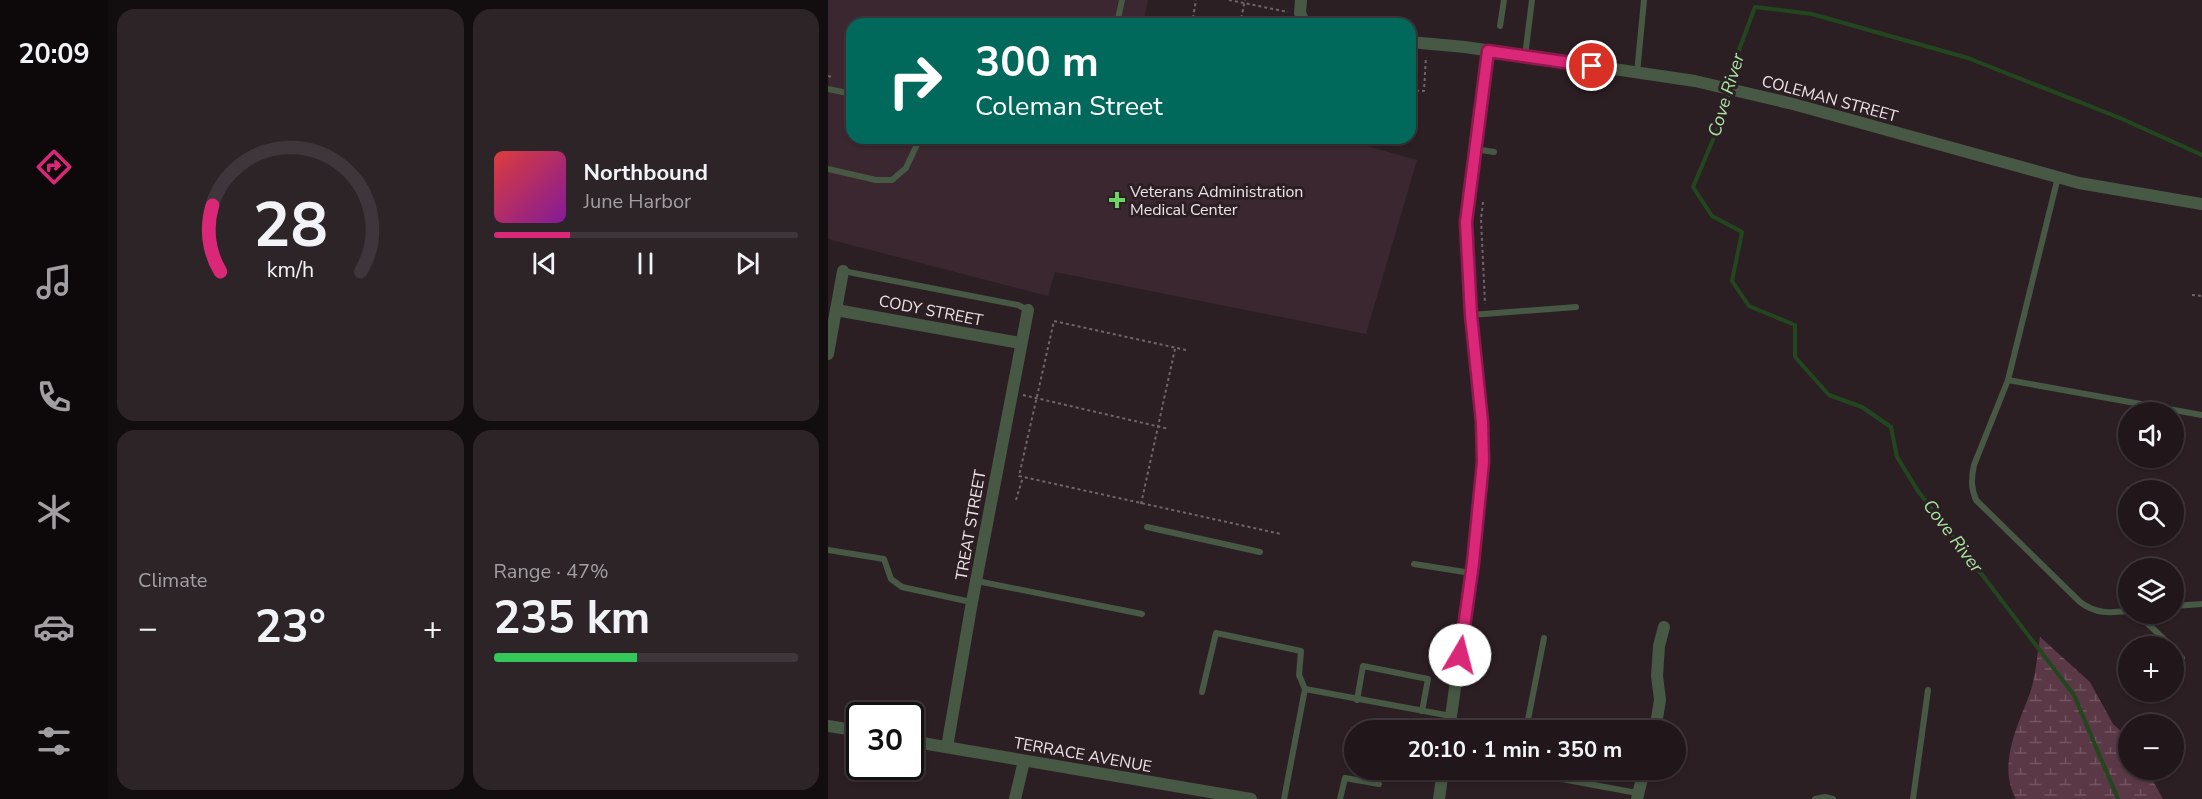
<!DOCTYPE html>
<html lang="en">
<head>
<meta charset="utf-8">
<style>
  :root { --surface:#21171b; --page:#2d2428; --text:#f1f3f6; --muted:#a29fa3; --line:#3e363a; --accent:#db2777 }
  body { margin:0; font-family:"Nunito Sans",sans-serif; background:var(--page); color:var(--text); height:100vh; display:flex; flex-direction:column; font-size:22px; white-space:nowrap }
  * { box-sizing:border-box; margin:0 }
  p { font-size:20px; color:var(--muted) }
  .icon { flex:none; width:33px; height:33px; fill:none; stroke:currentColor; stroke-width:2; stroke-linecap:round; stroke-linejoin:round }
  .map { position:relative; flex:1; overflow:hidden }
  .panel { display:flex; flex-direction:column; gap:9px; padding:9px; background:#120d0f; width:720px }
  .panel>* { flex:none }
  .guide { position:absolute; left:18px; top:18px; width:570px; height:126px; border-radius:18px; box-shadow:0 2px 4px #0004,0 0 0 2px var(--line); background:#00695c; color:#fff; overflow:hidden }
  .controls { position:absolute; left:1290px; top:402px; display:grid; gap:12px }
  .controls a { display:grid; place-items:center; width:66px; height:66px; border-radius:50%; background:var(--surface); box-shadow:0 2px 4px #0004,0 0 0 2px var(--line); font-size:30px }
  .speed { position:absolute; left:18px; top:702px; display:flex; gap:12px; font-size:30px; font-weight:700; text-align:center }
  .speed>* { display:grid; place-content:center; width:78px; height:78px; border-radius:50%; background:var(--surface); box-shadow:0 2px 4px #0004,0 0 0 2px var(--line); line-height:1 }
  .speed .limit { border:3px solid #111; border-radius:9px; background:#fff; color:#111 }
  .pin { position:absolute; display:grid; place-items:center; width:51px; height:51px; color:#fff; margin:-26px; border:3px solid #fff; border-radius:50%; box-shadow:0 2px 6px #0007 }
  .me { position:absolute; width:66px; margin:-33px; rotate:8deg; stroke-linejoin:round; filter:drop-shadow(0 0 4px #0008) }
  .turn { display:flex; align-items:center; gap:21px; height:126px; padding:0 30px; font-size:27px }
  .turn .icon { width:78px; height:78px; stroke-width:2.5 }
  .turn b { display:block; font-size:42px; line-height:51px }
  .big { font-size:45px; font-weight:700; line-height:1.1 }
  .panel .widget { flex:1; display:flex; flex-direction:column; justify-content:center; gap:9px; min-width:0; padding:0 21px; border-radius:18px; background:var(--page) }
  .panel .dial { align-items:center; gap:0 }
  .dial svg { height:156px; overflow:visible; fill:none; stroke:var(--line); stroke-width:7; stroke-linecap:round; text-anchor:middle }
  .dial text { fill:var(--text); stroke:none }
  .song { display:flex; align-items:center; gap:18px }
  .cover { width:72px; height:72px; border-radius:9px; background:linear-gradient(135deg,hsl(0 70% 55%),hsl(290 70% 35%)) }
  .played { height:6px; border-radius:3px; background:linear-gradient(90deg,var(--accent) 25%,var(--line) 25%) }
  .keys { display:flex; justify-content:space-around; direction:ltr }
  .heat { display:flex; justify-content:space-between; align-items:center; font-size:33px; direction:ltr }
  .charge { height:9px; border-radius:4px; background:linear-gradient(90deg,#34c759 47%,var(--line) 0) }
  .panel .tiles { flex:1; display:grid; gap:9px; grid-template-columns:repeat(2,1fr) }
  .trip { position:absolute; left:516px; top:720px; width:342px; height:60px; border-radius:30px; background:var(--surface); box-shadow:0 2px 4px #0004,0 0 0 2px var(--line); font-weight:700; line-height:60px; text-align:center }
  main { display:flex; flex:1; min-height:0 }
  .tab-bar { display:flex; flex-direction:column; width:108px; justify-content:space-around; align-items:center; background:#0d090b; color:var(--muted) }
  .tab-bar .icon { width:42px; height:42px }
  .tab-bar .current { color:var(--accent) }
  .tab-bar b { font-size:27px; color:var(--text) }
  .map>svg:first-child { display:block }
</style>
</head>
<body>
<main>
<nav class="tab-bar">
<b>20:09</b>
<svg class="icon current" aria-label="directions" viewBox="0 0 24 24"><path d="M12 3l9 9-9 9-9-9zM9 14v-3h6M13 9l2 2-2 2"/></svg>
<svg class="icon" aria-label="music" viewBox="0 0 24 24"><path d="M9 18V5l10-2v13"/><circle cx="6" cy="18" r="3"/><circle cx="16" cy="16" r="3"/></svg>
<svg class="icon" aria-label="phone" viewBox="0 0 24 24"><path d="M5 4h4l2 5-3 2q2 4 5 5l2-3 5 2v4C11 20 4 13 5 4z"/></svg>
<svg class="icon" aria-label="climate" viewBox="0 0 24 24"><path d="M12 3v18M4 7l16 10M4 17L20 7"/></svg>
<svg class="icon" aria-label="car" viewBox="0 0 24 24"><path d="M5 17H2v-5l4-1 3-4h7l3 4 3 1v5h-3M9 17h6M6 11h13"/><circle cx="7" cy="17" r="2"/><circle cx="17" cy="17" r="2"/></svg>
<svg class="icon" aria-label="filters" viewBox="0 0 24 24"><path d="M4 7h16M4 17h16"/><circle cx="9" cy="7" r="2"/><circle cx="15" cy="17" r="2"/></svg>
</nav>
<section class="panel">
<div class="tiles">
<div class="widget dial"><svg viewBox="0 0 100 80">
<path d="M14 69A42 42 0 1 1 86 69"/>
<path d="M14 69A42 42 0 0 1 10 35" stroke="#db2777"/>
<text x="50" y="56" font-size="32" font-weight="700">28</text>
<text x="50" y="72" font-size="11">km/h</text>
</svg></div>
<div class="widget">
<div class="song"><i class="cover"></i><div><b>Northbound</b><p>June Harbor</p></div></div>
<div class="played"></div>
<div class="keys"><svg class="icon" aria-label="previous" viewBox="0 0 24 24"><path d="M18 5L8 12l10 7zM5 5v14"/></svg><svg class="icon" aria-label="pause" viewBox="0 0 24 24"><path d="M8 5v14M16 5v14"/></svg><svg class="icon" aria-label="next" viewBox="0 0 24 24"><path d="M6 5l10 7-10 7zM19 5v14"/></svg></div>
</div>
<div class="widget"><p>Climate</p>
<div class="heat"><a>−</a><b class="big">23°</b><a>+</a></div>
</div>
<div class="widget"><p>Range · 47%</p><b class="big">235 km</b><div class="charge"></div></div>
</div>
</section>
<div class="map">
<svg width="1374" height="799" viewBox="0 0 1374 799">
  <defs>
    <pattern id="wetland-marsh" width="20" height="14" patternUnits="userSpaceOnUse" patternTransform="scale(1.5)"><rect width="20" height="14" fill="#5a3845"/><path d="M1 5h8M5 5V1M11 12h8M15 12V8" fill="none" stroke="#725560"/></pattern>
  </defs>
  <rect width="100%" height="100%" fill="#2c1f24"/>
  <path fill="#3b272f" d="M0 0H320L315 24H24V138H510L589 160 538 334 227 272 220 296 0 239Z"/>
  <path fill="url(#wetland-marsh)" d="M1212 637 1262 682 1285 724 1300 738V770H1319L1335 799H1188C1169 764 1190 726 1202 693 1208 676 1209 655 1212 637Z"/>
  <g fill="none" stroke-linecap="round" stroke-linejoin="round">
    <path stroke="#22471e" stroke-width="4" d="M1290 799 1246 695 1090 491 1069 457 1063 427 1034 407 1001 395 967 357V325L921 306 904 281 914 232 884 216 865 187 898 109 908 58 927 7 984 14 1140 58 1292 118 1374 155"/>
    <g stroke="#71656a" stroke-width="2" stroke-dasharray="3 3" stroke-linecap="butt">
      <path d="M401 0 460 12"/>
      <path d="M355 17 371 20 376 19"/>
      <path d="M364 24 368 0"/>
      <path d="M412 24 417 0"/>
      <path d="M0 76 4 77"/>
      <path d="M582 90 596 91 598 57"/>
      <path d="M655 202 653 219 657 304"/>
      <path d="M1364 295 1374 296"/>
      <path d="M358 350 226 321 191 476 453 534"/>
      <path d="M195 395 341 429"/>
      <path d="M188 500 195 477"/>
      <path d="M313 504 347 349"/>
    </g>
    <g stroke="#475845" stroke-width="6">
      <path d="M289 24 294 0"/>
      <path d="M672 26 676 0"/>
      <path d="M697 56 704 0"/>
      <path d="M809 73 816 0"/>
      <path d="M0 89 24 94"/>
      <path d="M388 138 401 140"/>
      <path d="M647 149 666 152"/>
      <path d="M0 169 48 180H64L78 168 92 138"/>
      <path d="M1230 177 1180 380 1374 415"/>
      <path d="M15 271 190 305 200 310"/>
      <path d="M643 315 748 307"/>
      <path d="M1180 380 1146 465C1143 479 1143 488 1148 500L1252 602C1268 614 1281 613 1300 611"/>
      <path d="M319 527 432 552"/>
      <path d="M0 550 56 559 63 579 74 587 143 602"/>
      <path d="M586 564 643 573"/>
      <path d="M149 581 314 614"/>
      <path d="M1346 606 1374 604"/>
      <path d="M1313 614 1314 618 1343 646"/>
      <path d="M1346 649 1354 658"/>
      <path d="M477 689 623 716"/>
      <path d="M374 692 388 633 473 651 471 675 477 689 456 799"/>
      <path d="M529 700 535 666 600 679 594 711"/>
      <path d="M698 730 716 638"/>
      <path d="M685 770 809 793"/>
      <path d="M512 799 517 778 551 784"/>
      <path d="M987 799 997 797 1005 799"/>
      <path d="M1085 799 1100 690"/>
    </g>
    <g stroke="#475845" stroke-width="12">
      <path d="M473 0 472 13 477 24"/>
      <path d="M582 42 637 47 867 81 965 104 1251 183 1374 204"/>
      <path d="M8 310 192 343"/>
      <path d="M0 354 15 271"/>
      <path d="M0 726 32 731"/>
      <path d="M621 730 645 563 655 462V422L643 315 638 221 660 51"/>
      <path d="M827 730 832 700 829 676 831 646 836 627"/>
      <path d="M82 741 423 799"/>
      <path d="M119 747 144 602 200 310"/>
      <path d="M187 799 196 761"/>
      <path d="M611 799 615 770"/>
      <path d="M809 799 816 770"/>
    </g>
  </g>
  <g fill="none" stroke-linecap="round" stroke-linejoin="round">
    <defs>
      <path id="route" d="M632 655 645 563 655 462 654 422 643 315 638 222 660 51 764 66"/>
    </defs>
    <use href="#route" stroke="#8e194d" stroke-width="15"/>
    <use href="#route" stroke="#db2777" stroke-width="10"/>
  </g>
  <path fill="#6dd361" stroke="#2c1f24" stroke-width="2" d="M286 191h6v6h6v6h-6v6h-6v-6h-6v-6h6z"/>
  <g text-anchor="middle" stroke-width="6" stroke-linejoin="round" paint-order="stroke">
    <g font-size="16" fill="#eee4e8" stroke="#2c1f24">
      <text transform="translate(1002 98) rotate(15)" y="6">COLEMAN STREET</text>
      <text transform="translate(103 310) rotate(11)" y="6">CODY STREET</text>
      <text transform="translate(142 525) rotate(-80)" y="6">TREAT STREET</text>
      <text transform="translate(255 754) rotate(10)" y="6">TERRACE AVENUE</text>
    </g>
    <g font-size="16" fill="#eee4e8" stroke="#2c1f24" text-anchor="start">
      <text x="302" y="197">Veterans Administration<tspan x="302" dy="18">Medical Center</tspan></text>
    </g>
    <g font-size="18" font-style="italic" fill="#a8e4a0" stroke="#2c1f24">
      <text transform="translate(898 95) rotate(-73)" y="6">Cove River</text>
      <text transform="translate(1125 536) rotate(53)" y="6">Cove River</text>
    </g>
  </g>
</svg>
<div class="controls">
<a><svg class="icon" aria-label="sound" viewBox="0 0 24 24"><path d="M4 9h4l5-4v14l-5-4H4zM17 9q2 3 0 6"/></svg></a>
<a><svg class="icon" aria-label="search" viewBox="0 0 24 24"><circle cx="10" cy="10" r="6"/><path d="M15 15l6 6"/></svg></a>
<a><svg class="icon" aria-label="layers" viewBox="0 0 24 24"><path d="M12 4l9 5-9 5-9-5zM3 14l9 5 9-5"/></svg></a>
<a>+</a>
<a>−</a>
</div>
<div class="speed"><div class="limit">30</div></div>
<div class="pin" style="left:764px;top:66px;background:#d93025"><svg class="icon" aria-label="arrive" viewBox="0 0 24 24"><path d="M6 21V4h12l-3 4 3 4H6"/></svg></div>
<svg class="me" style="left:632px;top:655px" viewBox="-20 -20 40 40"><circle r="19" fill="#fff"/><path d="M0-13L10 11 0 6-10 11z" fill="#db2777"/></svg>
<div class="trip">20:10 · 1 min · 350 m</div>
<div class="guide">
<div class="turn"><svg class="icon" aria-label="right" viewBox="0 0 24 24"><path d="M7 20v-9h11M14 6l5 5-5 5"/></svg><div><b>300 m</b>Coleman Street</div></div>
</div>
</div>
</main>
</body>
</html>
